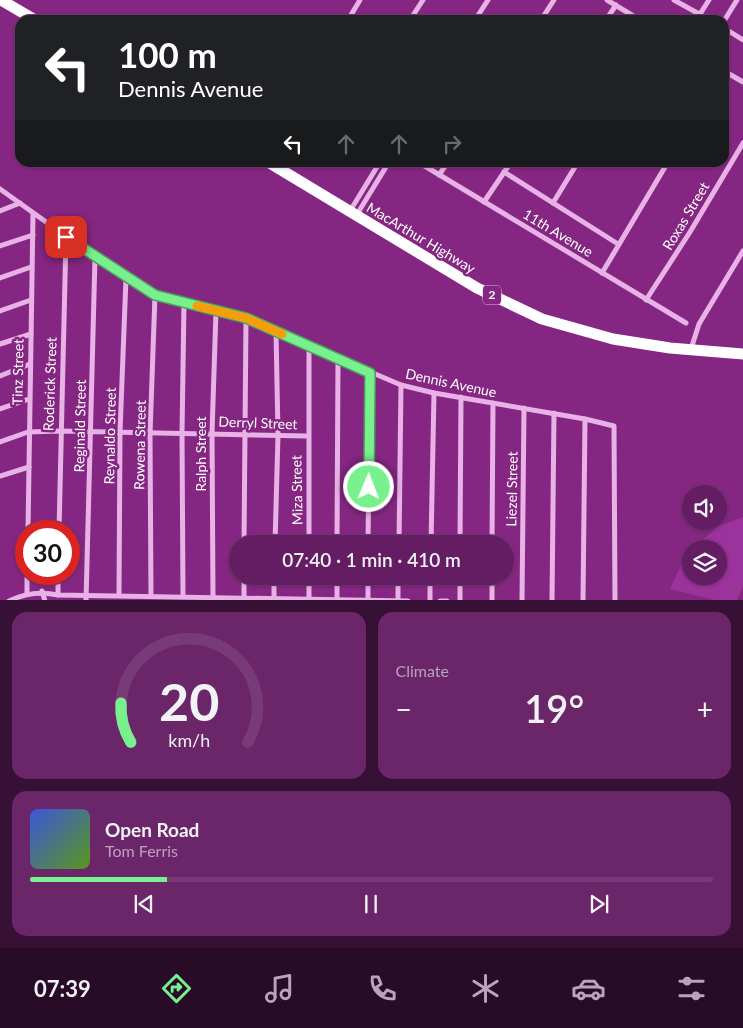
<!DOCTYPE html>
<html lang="en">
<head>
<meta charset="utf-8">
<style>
  :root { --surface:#641d62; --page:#6a2668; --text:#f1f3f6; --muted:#bba2be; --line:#783b77; --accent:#78f08d }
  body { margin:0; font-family:Lato,sans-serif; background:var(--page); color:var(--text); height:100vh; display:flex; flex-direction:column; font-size:19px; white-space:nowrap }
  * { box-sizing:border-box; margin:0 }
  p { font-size:16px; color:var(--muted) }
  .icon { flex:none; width:28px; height:28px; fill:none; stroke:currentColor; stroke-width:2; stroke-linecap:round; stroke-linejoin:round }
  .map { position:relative; height:600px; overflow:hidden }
  .side { display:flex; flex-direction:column; gap:12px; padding:12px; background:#371036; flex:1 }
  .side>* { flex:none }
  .guide { position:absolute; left:15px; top:15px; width:714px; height:152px; border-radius:15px; box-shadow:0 1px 4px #0004,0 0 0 1px var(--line); background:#202124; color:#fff; overflow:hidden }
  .tools { position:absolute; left:682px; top:485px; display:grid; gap:10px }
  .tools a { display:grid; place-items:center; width:45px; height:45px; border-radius:50%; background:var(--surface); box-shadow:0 1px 4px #0004,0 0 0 1px var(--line); font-size:25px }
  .speed { position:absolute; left:15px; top:520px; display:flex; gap:10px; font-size:25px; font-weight:700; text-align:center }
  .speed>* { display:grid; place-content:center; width:65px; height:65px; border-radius:50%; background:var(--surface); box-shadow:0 1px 4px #0004,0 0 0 1px var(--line); line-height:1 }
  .speed .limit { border:8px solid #d22; background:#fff; color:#111 }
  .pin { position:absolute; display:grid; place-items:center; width:42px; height:42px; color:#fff; margin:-21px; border-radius:10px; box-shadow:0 2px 8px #0006 }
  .me { position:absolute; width:55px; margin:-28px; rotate:1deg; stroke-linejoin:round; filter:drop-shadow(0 0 4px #0008) }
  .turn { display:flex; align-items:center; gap:18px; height:105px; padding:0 20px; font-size:22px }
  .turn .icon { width:65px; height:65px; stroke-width:2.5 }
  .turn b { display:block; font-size:35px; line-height:42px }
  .lanes { display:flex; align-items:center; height:48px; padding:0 20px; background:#0003; justify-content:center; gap:25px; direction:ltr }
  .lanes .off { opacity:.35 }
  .big { font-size:38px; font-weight:600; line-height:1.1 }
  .side .card { flex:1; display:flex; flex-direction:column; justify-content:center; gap:8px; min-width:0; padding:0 18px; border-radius:15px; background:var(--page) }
  .side .dial { align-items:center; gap:0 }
  .dial svg { height:130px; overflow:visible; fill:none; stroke:var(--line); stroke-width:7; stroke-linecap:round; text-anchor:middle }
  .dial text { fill:var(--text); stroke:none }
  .song { display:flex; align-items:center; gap:15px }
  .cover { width:60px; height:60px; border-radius:8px; background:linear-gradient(135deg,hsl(230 70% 55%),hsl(90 70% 35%)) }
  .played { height:5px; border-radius:2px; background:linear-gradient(90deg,var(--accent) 20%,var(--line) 20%) }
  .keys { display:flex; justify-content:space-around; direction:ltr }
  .heat { display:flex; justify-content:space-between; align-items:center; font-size:28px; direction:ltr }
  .side .tiles { flex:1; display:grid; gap:12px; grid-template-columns:1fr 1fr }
  .card:last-child { grid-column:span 2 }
  .trip { position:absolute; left:229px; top:535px; width:285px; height:50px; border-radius:25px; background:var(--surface); box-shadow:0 1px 4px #0004,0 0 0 1px var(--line); font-weight:600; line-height:50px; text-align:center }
  .tab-bar { display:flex; height:80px; justify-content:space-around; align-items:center; background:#280c27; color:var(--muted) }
  .tab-bar .icon { width:35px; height:35px }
  .tab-bar .on { color:var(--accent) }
  .tab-bar b { font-size:22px; color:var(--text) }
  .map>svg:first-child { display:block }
</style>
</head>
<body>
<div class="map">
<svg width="743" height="601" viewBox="0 0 743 601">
  <rect width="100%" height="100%" fill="#852782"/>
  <path fill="#9c329b" d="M743 517V586L737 600H715L670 589 682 563 691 550V576H719V549H693L717 527Z"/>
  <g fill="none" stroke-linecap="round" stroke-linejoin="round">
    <g stroke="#e8b2e7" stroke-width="5">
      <path d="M607 0 640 20"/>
      <path d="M674 0 710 20"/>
      <path d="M700 14 709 0"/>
      <path d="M348 20 360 0"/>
      <path d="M410 20 423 0"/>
      <path d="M475 20 488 0"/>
      <path d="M541 20 554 0"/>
      <path d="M606 20 616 5"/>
      <path d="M724 21 737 0"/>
      <path d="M724 28 743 40"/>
      <path d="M724 71 743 82"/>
      <path d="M418 162 686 323"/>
      <path d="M504 172 618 244"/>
      <path d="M439 175 448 162"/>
      <path d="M0 189 95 257 155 295 246 319 401 385 434 393 585 419 614 426 615 601"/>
      <path d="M484 202 511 162"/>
      <path d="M553 203 578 162"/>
      <path d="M0 211 20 203"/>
      <path d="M350 211 380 162"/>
      <path d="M356 216 389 162"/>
      <path d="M0 246 33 235"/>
      <path d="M602 273 668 162"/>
      <path d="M0 278 31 267"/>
      <path d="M646 300 690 232 743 143"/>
      <path d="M0 311 31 300"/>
      <path d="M0 344 31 334"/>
      <path d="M691 349 699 324 743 251"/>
      <path d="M0 376 30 364"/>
      <path d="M0 409 29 399"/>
      <path d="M0 442 28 432 60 431 307 436"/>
      <path d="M0 476 29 467"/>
      <path d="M28 531 33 214"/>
      <path d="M59 531 66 237"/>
      <path d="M244 544 246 319"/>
      <path d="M275 544 278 435 276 331"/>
      <path d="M309 544V346"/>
      <path d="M337 544 338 359"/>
      <path d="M368 544 370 373"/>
      <path d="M399 544 401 385"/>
      <path d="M431 544 434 393"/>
      <path d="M460 544 461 397"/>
      <path d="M492 544 493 403"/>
      <path d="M244 576V600"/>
      <path d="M309 576V599"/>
      <path d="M42 591 45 601"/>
      <path d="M27 594V574"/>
      <path d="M58 595V574"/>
      <path d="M119 595 120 432 126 278"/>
      <path d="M151 596 150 434 155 295"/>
      <path d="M183 596 182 433 184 303"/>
      <path d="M213 597 212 433 216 311"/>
      <path d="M274 598V576"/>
      <path d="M337 599V576"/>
      <path d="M398 600V576"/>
      <path d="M9 601C25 593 40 591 58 595L408 601"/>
      <path d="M86 601 95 257"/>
      <path d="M368 601V576"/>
      <path d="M430 601V576"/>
      <path d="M440 601H447"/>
      <path d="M460 601V576"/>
      <path d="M492 601V576"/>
      <path d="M522 601 524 408"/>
      <path d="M552 601 554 413"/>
      <path d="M583 601 585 419"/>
    </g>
    <g stroke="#fff" stroke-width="11">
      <path d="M1 0 35 20"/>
      <path d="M268 162 477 288 542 319 613 339 670 348 743 354"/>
    </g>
  </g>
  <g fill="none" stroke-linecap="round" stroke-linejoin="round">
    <defs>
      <path id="route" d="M66 237 155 295 246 318 370 373 369 487"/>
    </defs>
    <use href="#route" stroke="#4e9c5c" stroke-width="12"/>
    <use href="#route" stroke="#78f08d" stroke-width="9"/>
    <path stroke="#f59e0b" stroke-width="9" d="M197 306 246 318 282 334"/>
  </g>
  <g text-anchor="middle" stroke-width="5" stroke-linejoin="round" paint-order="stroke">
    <rect fill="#852782" stroke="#dabeda" stroke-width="1" x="483" y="285.5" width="18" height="19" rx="4"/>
    <g font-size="12" font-weight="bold" fill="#fff">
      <text x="492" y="299">2</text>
    </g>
    <g font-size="14" fill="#fff" stroke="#852782">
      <text transform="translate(686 216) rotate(-59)" y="5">Roxas Street</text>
      <text transform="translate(558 233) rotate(31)" y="5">11th Avenue</text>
      <text transform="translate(421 238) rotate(31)" y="5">MacArthur Highway</text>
      <text transform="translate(18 372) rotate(-89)" y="5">Tinz Street</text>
      <text transform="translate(451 383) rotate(12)" y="5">Dennis Avenue</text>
      <text transform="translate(50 384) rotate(-88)" y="5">Roderick Street</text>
      <text transform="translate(258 423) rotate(2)" y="5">Derryl Street</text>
      <text transform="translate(80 426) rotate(-89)" y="5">Reginald Street</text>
      <text transform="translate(110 436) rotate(-89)" y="5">Reynaldo Street</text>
      <text transform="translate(140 445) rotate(-89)" y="5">Rowena Street</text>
      <text transform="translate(201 454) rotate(-90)" y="5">Ralph Street</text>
      <text transform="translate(512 489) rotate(-89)" y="5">Liezel Street</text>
      <text transform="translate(297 490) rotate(-91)" y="5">Miza Street</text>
    </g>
  </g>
</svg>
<div class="tools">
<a><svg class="icon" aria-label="sound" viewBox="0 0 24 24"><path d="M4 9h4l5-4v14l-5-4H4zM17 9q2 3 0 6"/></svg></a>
<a><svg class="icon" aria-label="layers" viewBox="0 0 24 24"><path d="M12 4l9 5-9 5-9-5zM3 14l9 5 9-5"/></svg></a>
</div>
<div class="speed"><div class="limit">30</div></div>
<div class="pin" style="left:66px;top:237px;background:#d93025"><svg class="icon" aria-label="arrive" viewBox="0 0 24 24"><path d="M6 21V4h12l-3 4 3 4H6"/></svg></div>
<svg class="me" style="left:369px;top:487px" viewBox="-20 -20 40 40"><circle r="17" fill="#78f08d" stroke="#fff" stroke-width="3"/><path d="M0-11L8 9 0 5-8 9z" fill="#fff"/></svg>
<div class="trip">07:40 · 1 min · 410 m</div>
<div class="guide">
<div class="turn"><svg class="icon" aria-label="left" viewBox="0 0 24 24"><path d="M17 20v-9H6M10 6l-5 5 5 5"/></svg><div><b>100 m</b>Dennis Avenue</div></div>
<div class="lanes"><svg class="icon" aria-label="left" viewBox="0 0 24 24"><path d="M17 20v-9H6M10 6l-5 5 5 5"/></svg><svg class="icon off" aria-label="ahead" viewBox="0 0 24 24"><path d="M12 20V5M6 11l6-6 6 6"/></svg><svg class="icon off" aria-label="ahead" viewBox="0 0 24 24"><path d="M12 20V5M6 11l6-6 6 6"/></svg><svg class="icon off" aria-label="right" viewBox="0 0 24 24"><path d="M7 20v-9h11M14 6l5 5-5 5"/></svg></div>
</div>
</div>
<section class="side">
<div class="tiles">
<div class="card dial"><svg viewBox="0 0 100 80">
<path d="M14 69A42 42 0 1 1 86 69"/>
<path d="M14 69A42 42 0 0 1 8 45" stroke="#78f08d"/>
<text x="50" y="56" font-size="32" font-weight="700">20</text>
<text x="50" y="72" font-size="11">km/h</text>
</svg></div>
<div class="card"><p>Climate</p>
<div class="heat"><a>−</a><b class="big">19°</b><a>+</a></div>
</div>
<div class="card">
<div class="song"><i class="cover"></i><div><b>Open Road</b><p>Tom Ferris</p></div></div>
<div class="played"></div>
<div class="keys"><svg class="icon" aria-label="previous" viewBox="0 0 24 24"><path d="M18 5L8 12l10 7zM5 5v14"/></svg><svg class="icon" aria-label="pause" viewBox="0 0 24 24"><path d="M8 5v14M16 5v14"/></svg><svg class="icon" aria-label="next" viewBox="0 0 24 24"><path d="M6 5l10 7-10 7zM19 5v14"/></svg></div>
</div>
</div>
</section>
<nav class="tab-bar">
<b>07:39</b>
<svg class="icon on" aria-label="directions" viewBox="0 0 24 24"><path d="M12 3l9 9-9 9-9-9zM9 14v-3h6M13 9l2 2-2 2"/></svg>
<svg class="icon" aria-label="music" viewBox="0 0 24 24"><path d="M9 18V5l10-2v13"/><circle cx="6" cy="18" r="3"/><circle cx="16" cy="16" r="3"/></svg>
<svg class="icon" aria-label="phone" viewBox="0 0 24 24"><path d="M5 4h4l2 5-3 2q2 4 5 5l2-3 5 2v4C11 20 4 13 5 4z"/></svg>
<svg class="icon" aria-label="climate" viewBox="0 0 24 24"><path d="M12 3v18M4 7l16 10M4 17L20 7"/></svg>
<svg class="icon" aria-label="car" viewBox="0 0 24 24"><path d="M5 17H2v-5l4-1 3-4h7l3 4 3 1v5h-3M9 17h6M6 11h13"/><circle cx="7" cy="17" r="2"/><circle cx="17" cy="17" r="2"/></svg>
<svg class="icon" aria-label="filters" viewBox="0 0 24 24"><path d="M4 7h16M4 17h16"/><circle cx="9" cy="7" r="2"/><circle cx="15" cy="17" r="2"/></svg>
</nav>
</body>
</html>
